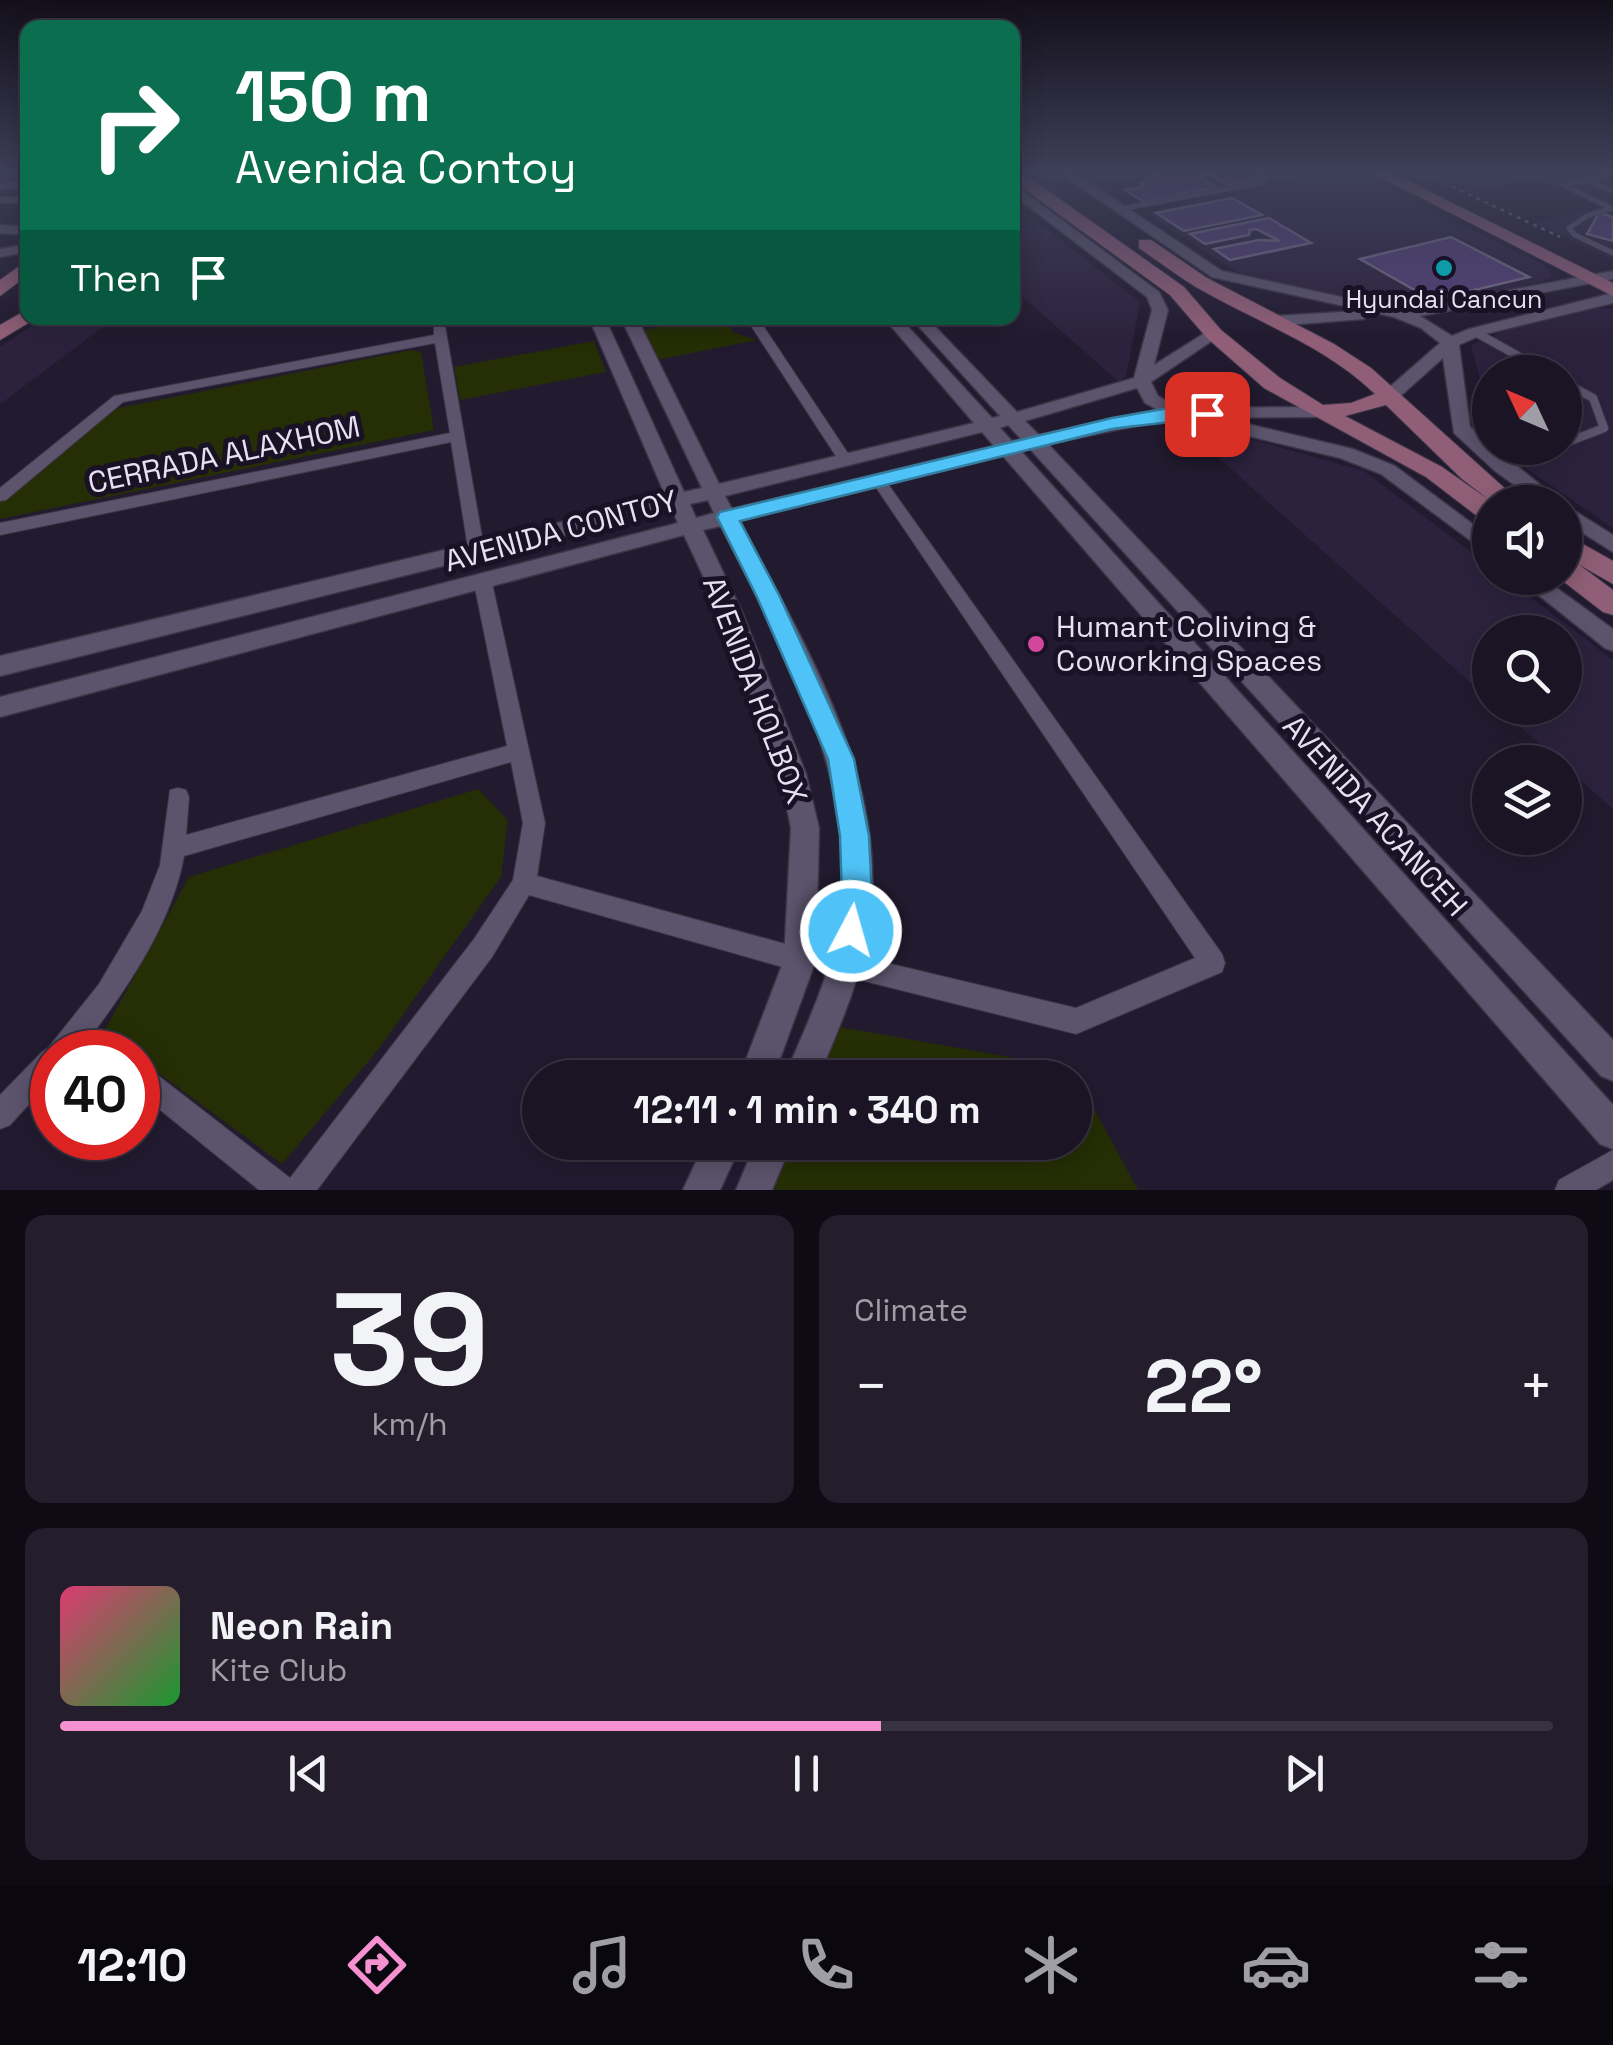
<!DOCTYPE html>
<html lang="en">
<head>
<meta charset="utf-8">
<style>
  :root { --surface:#1a1424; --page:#231d2c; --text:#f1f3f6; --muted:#9f9ea6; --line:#383341; --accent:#f590d1 }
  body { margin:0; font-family:"Space Grotesk",sans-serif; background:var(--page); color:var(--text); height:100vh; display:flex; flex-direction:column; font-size:38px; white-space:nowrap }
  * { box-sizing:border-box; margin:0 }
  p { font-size:32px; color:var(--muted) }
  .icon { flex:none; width:55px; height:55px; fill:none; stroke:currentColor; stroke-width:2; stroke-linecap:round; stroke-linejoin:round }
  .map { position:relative; height:1190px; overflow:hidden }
  .panel { display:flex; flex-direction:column; gap:25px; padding:25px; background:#0e0b14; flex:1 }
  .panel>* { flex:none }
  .guide { position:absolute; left:20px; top:20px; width:1000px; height:305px; border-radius:20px; box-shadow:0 5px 25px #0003,0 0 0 2px var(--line); background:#0b6e4f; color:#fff; overflow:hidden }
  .needle { width:65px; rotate:314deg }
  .controls { position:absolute; left:1472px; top:355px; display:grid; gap:20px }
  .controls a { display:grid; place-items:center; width:110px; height:110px; border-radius:50%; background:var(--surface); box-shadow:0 5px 25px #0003,0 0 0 2px var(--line); font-size:50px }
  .speed { position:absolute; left:30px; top:1030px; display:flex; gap:20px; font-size:50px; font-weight:700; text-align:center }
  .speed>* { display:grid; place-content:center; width:130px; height:130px; border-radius:50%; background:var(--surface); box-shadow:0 5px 25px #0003,0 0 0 2px var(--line); line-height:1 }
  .speed .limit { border:15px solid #d22; background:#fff; color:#111 }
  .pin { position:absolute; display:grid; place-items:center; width:85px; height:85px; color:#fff; margin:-42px; border-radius:20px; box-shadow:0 5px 15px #0006 }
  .me { position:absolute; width:110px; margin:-55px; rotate:6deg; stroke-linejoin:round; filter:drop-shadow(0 0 8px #0008) }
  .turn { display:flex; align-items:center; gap:35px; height:210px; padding:0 50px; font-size:45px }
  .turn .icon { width:130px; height:130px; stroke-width:2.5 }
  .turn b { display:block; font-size:70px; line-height:85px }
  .then { display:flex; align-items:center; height:95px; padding:0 50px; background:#0003; gap:20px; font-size:38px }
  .big { font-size:75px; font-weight:600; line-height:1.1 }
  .panel .card { flex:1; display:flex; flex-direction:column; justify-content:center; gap:15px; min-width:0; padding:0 35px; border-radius:20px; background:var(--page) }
  .panel .dial { align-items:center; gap:0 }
  .dial b { font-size:130px; line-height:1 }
  .song { display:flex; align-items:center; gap:30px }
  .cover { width:120px; height:120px; border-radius:15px; background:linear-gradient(135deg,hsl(340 70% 55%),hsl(130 70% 35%)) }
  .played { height:10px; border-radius:5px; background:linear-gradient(90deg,var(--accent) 55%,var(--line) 55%) }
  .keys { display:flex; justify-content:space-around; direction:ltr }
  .heat { display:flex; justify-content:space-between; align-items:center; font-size:55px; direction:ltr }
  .panel .tiles { flex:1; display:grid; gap:25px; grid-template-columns:1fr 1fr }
  .card:last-child { grid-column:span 2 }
  .trip { position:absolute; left:522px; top:1060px; width:570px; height:100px; border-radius:50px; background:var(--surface); box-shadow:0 5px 25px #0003,0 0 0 2px var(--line); font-weight:600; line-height:100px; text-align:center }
  .tab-bar { display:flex; height:160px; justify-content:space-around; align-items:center; background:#0a080e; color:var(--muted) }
  .tab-bar .icon { width:70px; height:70px }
  .tab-bar .selected { color:var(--accent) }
  .tab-bar b { font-size:45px; color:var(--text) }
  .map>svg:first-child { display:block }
</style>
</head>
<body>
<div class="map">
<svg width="1613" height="1190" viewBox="0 0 1613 1190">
  <rect width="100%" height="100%" fill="#221b30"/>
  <g fill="#2c223e">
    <path d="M1429 171H1613V260L1534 223 1603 206 1537 178 1470 192Z"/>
    <path d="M1350 174 1541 263 1549 269 1552 277 1542 282 1413 309 1244 276 1145 213Z"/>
    <path d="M1012 202 1140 302 1126 376 1119 382 1013 288Z"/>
    <path d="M1597 308 1613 309V528L1499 450 1565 448V372H1490V416L1471 345 1504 331Z"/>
    <path d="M43 318H115L0 404V347Z"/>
    <path d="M1173 417 1364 471 1490 566V578H1505L1613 660V809L1499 708H1565V632H1490V700Z"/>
  </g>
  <g fill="#252e04">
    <path d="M706 318H732V332L757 340 652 361 639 331Z"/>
    <path d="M594 341 606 372 460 400 454 367Z"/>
    <path d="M411 350 421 352 434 430 0 519V499L118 408Z"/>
    <path d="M478 789 508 820 501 877 378 1050 282 1164 138 1058V1052H131L103 1033 189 877Z"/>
    <path d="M834 1026 1072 1068 1138 1190H771L789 1143 1075 1142V1078L814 1077Z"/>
  </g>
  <g fill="#544078" stroke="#756d87" stroke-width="2.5">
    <path d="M1157 171H1255L1267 178 1228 185 1210 175 1198 177 1216 187 1144 202 1125 190 1145 186 1140 183 1148 181 1145 177 1160 174Z"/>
    <path d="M1232 198 1262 215 1184 231 1156 213Z"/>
    <path d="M1599 213 1613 217V241L1587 234Z"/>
    <path d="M1269 218 1311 243 1230 260 1214 249 1259 240 1280 241 1256 229 1250 230 1249 235 1205 244 1190 234Z"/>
    <path d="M1451 237 1529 277 1432 300 1360 259Z"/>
  </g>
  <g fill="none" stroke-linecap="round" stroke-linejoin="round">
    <defs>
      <g id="service-far1">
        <path d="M1588 180 1613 191"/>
        <path d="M1563 185 1611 208"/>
        <path d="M1563 185 1613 174"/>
        <path d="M1613 208 1587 216 1569 228 1575 235 1613 253"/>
        <path d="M1120 209 1264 182"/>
        <path d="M1475 332 1479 334"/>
      </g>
      <g id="service">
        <path d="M1475 332 1547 372"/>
        <path d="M1565 383 1593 398 1604 428 1565 443"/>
        <path d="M1505 467 1553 448"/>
      </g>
      <g id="minor">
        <path d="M28 180V186L0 190V184Z"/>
        <rect x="0" y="197" width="28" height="6"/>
        <path d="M434 318 444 320 484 548 482 552 476 554 468 548 451 442 0 535V523L450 433 435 343 123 402 6 500 0 501V488L114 396 434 335Z"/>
        <path d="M746 318H758L853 461 851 464H841Z"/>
        <path d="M878 475 883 477 1222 954 1225 963 1222 972 1076 1034 836 974 833 965 836 956 845 953 1076 1008 1195 958 873 483 870 480 873 477Z"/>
        <path d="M483 577 492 583 545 823 537 876 800 948 809 951 812 960 809 969 800 972 529 895 492 957 317 1190H259L138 1092V1063L147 1067 290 1178 474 939 513 880 523 823 511 762 184 856C173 918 134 978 97 1028L116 1043 120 1052H87L81 1048 77 1052H52V1079L10 1125 0 1129V1095L43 1051 48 1048 99 984 142 911 160 865 170 790 178 788 186 790 189 797 186 835 507 746 474 583Z"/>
        <path d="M1613 1150V1180L1596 1190H1555L1559 1180Z"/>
      </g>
      <g id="tertiary">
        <path d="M1057 171H1072L1222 271 1402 310 1613 271V279L1420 316 1452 336 1469 329 1613 293V303L1481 335 1459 345 1470 427 1561 502H1538L1495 471 1454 433 1443 358 1396 400H1384V392L1440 343 1421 328 1394 317 1212 277Z"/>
        <path d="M1012 183 1159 292 1168 310 1154 365 1208 331 1222 334 1151 382 1158 396 1179 408 1319 407 1328 412 1319 417 1174 418 1048 444 1613 1040V1081L1601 1076 1030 449 1021 451 1613 1105V1149L1600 1144 1003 456 739 521C803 641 888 777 870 919 863 974 840 1026 818 1078H784C806 1026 831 976 839 920 861 780 781 645 721 526L703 530 742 612 806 774 819 828 816 960 773 1078H739L784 960 791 828 780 774 720 612 684 535 0 717V697L678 523 672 509 0 676V656L666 497 589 318H605L684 492 702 488 621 318H637L719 484 974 423 884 318H900L992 418 1000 416 911 318H927L1017 412 1134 378 1152 310 1147 297 1012 194ZM1137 388 1145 403 1158 410 1039 435 1025 421ZM1008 425 1021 439 1012 441 1000 428ZM982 432 994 446 732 509 725 496ZM708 500 714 513 696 518 690 504Z"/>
        <path d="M0 225 28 227V235L0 233Z"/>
        <path d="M28 244V252L0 257V249Z"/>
        <path d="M1358 311 1364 313V319L1274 326 1266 321 1274 316Z"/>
        <path d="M1222 418 1353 449 1395 466 1490 537V555L1381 474 1340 458 1215 428 1213 424Z"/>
        <path d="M1565 505 1613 535V552L1565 522Z"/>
        <path d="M1517 578H1543L1613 629V651L1605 648Z"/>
        <path d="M705 1142H742L720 1190H683Z"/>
        <path d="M756 1142H792L772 1190H736Z"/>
      </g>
      <g id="primary">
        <path d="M1012 171H1020L1184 287 1221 330 1280 378 1323 405 1351 403 1375 394C1325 345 1256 322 1196 287 1177 275 1158 261 1139 248V240H1151L1207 278 1334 344 1371 368 1520 502H1490V521L1481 519 1426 477 1264 388 1207 338 1170 295 1012 180ZM1386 405 1461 478 1489 500 1442 467 1345 416Z"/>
        <path d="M1369 171H1388L1613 283V296Z"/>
        <path d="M28 260V275L0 296V280Z"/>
        <path d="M28 309V318L35 319 0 340V325Z"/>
        <path d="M1565 534 1613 561V584L1578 564 1613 590V615L1603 612 1559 578H1565V559L1574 561 1565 555Z"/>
      </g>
    </defs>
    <use href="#service-far1" stroke="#3c3547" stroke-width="6"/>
    <use href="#service" stroke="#3c3547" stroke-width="10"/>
    <use href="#minor" stroke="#3c3547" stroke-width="2"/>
    <use href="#tertiary" stroke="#3c3547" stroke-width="3"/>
    <use href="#primary" stroke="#3c3547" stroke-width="2"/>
    <path stroke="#6f697c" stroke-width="2.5" stroke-dasharray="4 5" stroke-linecap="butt" d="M1419 171 1560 237"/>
    <use href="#service-far1" stroke="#5c546d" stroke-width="5"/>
    <use href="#service" stroke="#5c546d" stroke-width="8"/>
    <use href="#minor" fill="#5c546d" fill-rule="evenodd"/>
    <use href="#tertiary" fill="#5c546d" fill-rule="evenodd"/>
    <use href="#primary" fill="#905f77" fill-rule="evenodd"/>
  </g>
  <linearGradient id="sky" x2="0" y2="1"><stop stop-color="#130f1a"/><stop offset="0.51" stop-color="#3e3f59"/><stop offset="1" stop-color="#3e3f59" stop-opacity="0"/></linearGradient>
  <rect width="1613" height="338" fill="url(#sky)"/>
  <path fill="#4fc3f7" stroke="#337fa1" stroke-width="2.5" d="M1174 407 1207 408 1216 414C1209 419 1130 426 1112 429L740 521 780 597 854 759 869 836 872 897 862 942 851 947 840 942 836 931 842 897 840 836 828 759 757 597 717 517 720 512 1112 418Z"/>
  <circle fill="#0f9aa8" stroke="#191126" stroke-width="4" cx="1444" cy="268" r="10"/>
  <circle fill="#d1479c" stroke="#191126" stroke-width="4" cx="1036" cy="644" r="10"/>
  <g text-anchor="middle" stroke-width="10" stroke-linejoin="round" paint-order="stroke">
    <g font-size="25" fill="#e5e1f0" stroke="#191126">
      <text x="1444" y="308">Hyundai Cancun</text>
    </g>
    <g font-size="30" fill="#e5e1f0" stroke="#191126">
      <text transform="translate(224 455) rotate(-12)" y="10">CERRADA ALAXHOM</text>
      <text transform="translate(561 531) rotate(-15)" y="10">AVENIDA CONTOY</text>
      <text transform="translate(755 690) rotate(69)" y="10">AVENIDA HOLBOX</text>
      <text transform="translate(1375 816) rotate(48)" y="10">AVENIDA ACANCEH</text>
    </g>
    <g font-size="30" fill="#e5e1f0" stroke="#191126" text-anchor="start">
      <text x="1056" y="637">Humant Coliving &amp;<tspan x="1056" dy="34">Coworking Spaces</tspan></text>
    </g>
  </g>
</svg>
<div class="controls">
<a><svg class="needle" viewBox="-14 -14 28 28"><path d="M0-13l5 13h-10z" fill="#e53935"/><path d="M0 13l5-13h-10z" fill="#9f9ea6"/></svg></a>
<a><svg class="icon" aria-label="sound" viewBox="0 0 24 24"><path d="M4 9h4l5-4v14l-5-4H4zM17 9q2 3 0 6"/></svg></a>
<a><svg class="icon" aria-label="search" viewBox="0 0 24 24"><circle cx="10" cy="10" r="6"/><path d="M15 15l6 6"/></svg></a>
<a><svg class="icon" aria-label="layers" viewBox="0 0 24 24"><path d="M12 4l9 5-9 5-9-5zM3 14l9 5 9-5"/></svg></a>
</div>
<div class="speed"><div class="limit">40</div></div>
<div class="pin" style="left:1207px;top:414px;background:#d93025"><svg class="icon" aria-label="arrive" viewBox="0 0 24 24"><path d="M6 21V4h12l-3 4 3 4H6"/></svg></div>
<svg class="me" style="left:851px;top:931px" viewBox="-20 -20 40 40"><circle r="17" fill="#4fc3f7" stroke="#fff" stroke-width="3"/><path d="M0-11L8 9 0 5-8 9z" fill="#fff"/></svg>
<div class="trip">12:11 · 1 min · 340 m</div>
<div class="guide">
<div class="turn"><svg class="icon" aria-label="right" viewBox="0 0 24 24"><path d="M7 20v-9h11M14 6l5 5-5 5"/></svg><div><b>150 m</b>Avenida Contoy</div></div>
<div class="then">Then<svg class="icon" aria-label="arrive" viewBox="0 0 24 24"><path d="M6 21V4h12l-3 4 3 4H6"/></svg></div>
</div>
</div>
<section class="panel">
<div class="tiles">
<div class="card dial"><b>39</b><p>km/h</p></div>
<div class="card"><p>Climate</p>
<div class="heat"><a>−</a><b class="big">22°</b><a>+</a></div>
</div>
<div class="card">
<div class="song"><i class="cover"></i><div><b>Neon Rain</b><p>Kite Club</p></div></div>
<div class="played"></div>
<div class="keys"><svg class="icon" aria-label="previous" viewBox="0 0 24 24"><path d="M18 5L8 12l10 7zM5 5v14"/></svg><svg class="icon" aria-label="pause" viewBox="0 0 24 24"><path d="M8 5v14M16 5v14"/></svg><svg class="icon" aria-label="next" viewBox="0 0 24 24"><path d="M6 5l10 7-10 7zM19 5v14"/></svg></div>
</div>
</div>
</section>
<nav class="tab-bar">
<b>12:10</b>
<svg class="icon selected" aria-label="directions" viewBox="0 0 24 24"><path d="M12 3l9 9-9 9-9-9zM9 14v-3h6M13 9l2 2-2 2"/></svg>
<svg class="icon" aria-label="music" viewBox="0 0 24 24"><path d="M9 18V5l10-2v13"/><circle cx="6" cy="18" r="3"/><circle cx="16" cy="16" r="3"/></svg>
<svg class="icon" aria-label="phone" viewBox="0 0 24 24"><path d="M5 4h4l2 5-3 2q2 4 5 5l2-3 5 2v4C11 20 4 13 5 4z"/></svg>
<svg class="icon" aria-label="climate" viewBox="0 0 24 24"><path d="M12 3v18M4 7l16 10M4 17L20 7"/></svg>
<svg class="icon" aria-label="car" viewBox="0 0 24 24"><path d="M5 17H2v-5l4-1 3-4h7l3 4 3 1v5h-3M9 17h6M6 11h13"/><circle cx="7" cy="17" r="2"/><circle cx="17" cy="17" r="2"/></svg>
<svg class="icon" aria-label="filters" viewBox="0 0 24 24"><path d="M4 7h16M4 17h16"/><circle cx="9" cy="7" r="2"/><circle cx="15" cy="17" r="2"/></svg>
</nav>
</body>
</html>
